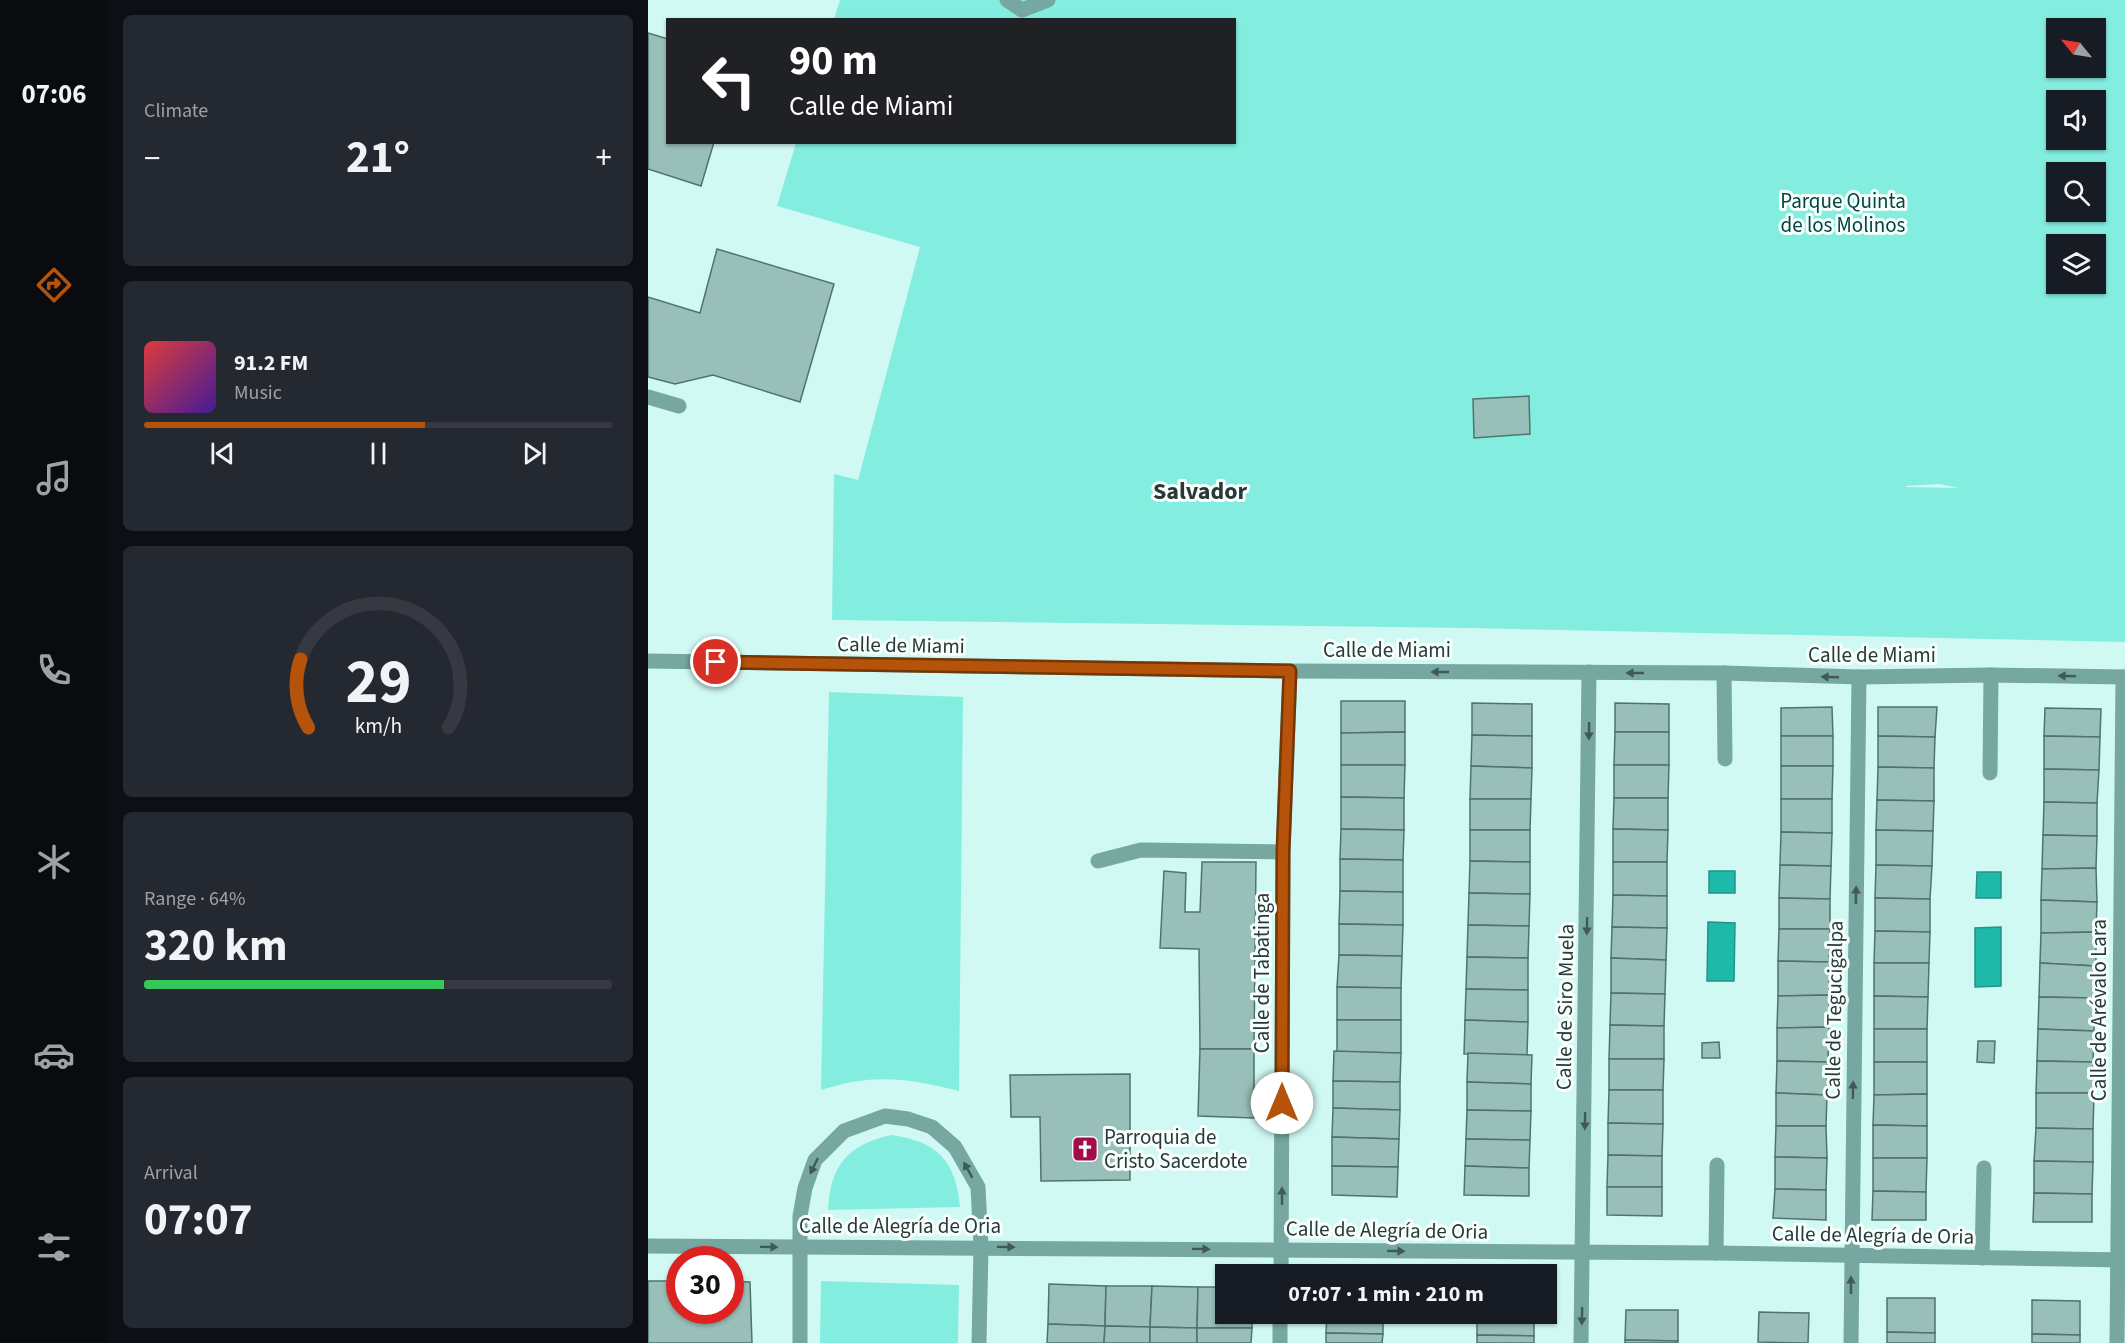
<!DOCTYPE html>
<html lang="en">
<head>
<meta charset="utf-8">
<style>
  :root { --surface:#171b24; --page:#242831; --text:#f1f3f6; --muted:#9ea1a6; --line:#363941; --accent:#b45309 }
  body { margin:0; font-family:"Source Sans 3",sans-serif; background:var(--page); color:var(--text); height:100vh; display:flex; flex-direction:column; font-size:22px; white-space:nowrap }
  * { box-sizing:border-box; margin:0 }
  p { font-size:20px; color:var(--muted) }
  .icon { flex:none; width:33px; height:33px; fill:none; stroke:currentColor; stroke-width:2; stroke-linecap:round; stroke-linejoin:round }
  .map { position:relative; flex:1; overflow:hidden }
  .panel { display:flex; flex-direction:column; gap:15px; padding:15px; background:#0d0f14; width:540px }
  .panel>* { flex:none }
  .guide { position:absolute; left:18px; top:18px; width:570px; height:126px; border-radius:0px; box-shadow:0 2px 4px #0004; background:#202124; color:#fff; overflow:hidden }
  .needle { width:39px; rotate:300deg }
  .buttons { position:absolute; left:1398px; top:18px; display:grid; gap:12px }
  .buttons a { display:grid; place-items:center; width:60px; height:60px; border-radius:0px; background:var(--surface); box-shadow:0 2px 4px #0004; font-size:30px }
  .speed { position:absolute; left:18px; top:1246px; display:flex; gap:12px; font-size:30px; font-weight:700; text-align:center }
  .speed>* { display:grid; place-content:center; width:78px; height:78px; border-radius:50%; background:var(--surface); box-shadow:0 2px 4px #0004; line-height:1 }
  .speed .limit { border:9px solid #d22; background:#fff; color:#111 }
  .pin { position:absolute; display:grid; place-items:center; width:51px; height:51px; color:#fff; margin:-26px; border:3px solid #fff; border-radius:50%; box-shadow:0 2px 6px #0007 }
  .me { position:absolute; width:66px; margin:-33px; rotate:0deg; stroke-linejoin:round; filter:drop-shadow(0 0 4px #0008) }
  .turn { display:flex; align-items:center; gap:21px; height:126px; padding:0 24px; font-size:27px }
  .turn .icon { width:78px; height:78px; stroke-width:2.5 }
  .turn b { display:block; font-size:42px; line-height:51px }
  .big { font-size:45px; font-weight:700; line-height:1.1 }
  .panel .widget { flex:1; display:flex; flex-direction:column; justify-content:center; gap:9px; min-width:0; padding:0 21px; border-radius:9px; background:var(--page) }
  .panel .dial { align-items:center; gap:0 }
  .dial svg { height:156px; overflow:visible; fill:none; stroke:var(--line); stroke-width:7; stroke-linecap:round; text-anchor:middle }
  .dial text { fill:var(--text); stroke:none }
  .song { display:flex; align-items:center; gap:18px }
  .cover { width:72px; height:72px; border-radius:9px; background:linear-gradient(135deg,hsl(0 70% 55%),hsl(260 70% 35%)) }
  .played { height:6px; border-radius:3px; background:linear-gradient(90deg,var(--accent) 60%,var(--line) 60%) }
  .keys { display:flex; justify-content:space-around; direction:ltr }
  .heat { display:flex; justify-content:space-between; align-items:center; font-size:33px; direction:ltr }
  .charge { height:9px; border-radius:4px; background:linear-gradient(90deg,#34c759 64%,var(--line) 0) }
  .trip { position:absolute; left:567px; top:1264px; width:342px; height:60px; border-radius:0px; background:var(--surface); box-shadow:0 2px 4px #0004; font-weight:700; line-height:60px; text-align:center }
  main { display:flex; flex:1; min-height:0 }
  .tab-bar { display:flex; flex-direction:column; width:108px; justify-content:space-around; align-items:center; background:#090b0e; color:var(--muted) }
  .tab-bar .icon { width:42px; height:42px }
  .tab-bar .selected { color:var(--accent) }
  .tab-bar b { font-size:27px; color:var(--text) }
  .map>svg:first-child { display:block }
</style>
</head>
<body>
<main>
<nav class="tab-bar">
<b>07:06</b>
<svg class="icon selected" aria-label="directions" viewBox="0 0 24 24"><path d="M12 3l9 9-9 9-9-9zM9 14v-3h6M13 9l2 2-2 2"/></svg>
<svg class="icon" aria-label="music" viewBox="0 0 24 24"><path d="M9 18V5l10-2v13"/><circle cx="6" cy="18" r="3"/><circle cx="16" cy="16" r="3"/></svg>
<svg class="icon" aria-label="phone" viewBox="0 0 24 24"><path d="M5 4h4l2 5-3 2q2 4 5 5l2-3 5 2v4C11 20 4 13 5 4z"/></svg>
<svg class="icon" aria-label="climate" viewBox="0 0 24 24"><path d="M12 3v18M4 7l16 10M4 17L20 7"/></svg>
<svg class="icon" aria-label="car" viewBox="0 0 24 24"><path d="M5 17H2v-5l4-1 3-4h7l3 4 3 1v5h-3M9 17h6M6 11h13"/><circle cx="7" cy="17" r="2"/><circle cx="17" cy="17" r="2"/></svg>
<svg class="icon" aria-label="filters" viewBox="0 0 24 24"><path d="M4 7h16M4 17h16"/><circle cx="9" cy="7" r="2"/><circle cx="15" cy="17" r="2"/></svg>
</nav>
<section class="panel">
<div class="widget"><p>Climate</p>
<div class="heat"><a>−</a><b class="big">21°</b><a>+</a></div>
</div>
<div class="widget">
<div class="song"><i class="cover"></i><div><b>91.2 FM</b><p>Music</p></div></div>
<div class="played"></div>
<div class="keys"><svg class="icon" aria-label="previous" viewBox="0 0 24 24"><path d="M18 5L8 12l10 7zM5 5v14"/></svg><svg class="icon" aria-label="pause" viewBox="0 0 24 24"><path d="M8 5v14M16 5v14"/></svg><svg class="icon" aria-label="next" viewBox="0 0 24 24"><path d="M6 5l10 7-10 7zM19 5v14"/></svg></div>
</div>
<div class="widget dial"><svg viewBox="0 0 100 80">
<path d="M14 69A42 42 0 1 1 86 69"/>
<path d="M14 69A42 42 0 0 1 10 34" stroke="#b45309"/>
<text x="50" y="56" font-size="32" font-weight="700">29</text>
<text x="50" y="72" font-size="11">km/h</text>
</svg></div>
<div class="widget"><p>Range · 64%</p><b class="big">320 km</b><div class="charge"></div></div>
<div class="widget"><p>Arrival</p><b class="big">07:07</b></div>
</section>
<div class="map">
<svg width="1477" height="1343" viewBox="0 0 1477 1343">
  <rect width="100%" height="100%" fill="#d1f9f3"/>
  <g fill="#83eedf" fill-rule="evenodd">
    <path d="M192 0H1477V642L821 628 184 620 186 474 210 480 272 247 129 206 148 143 586 142V20L186 19ZM1408 28H1448V68H1408ZM1408 100H1448V140H1408ZM1408 172H1448V212H1408ZM1408 244H1448V284H1408ZM1291 484 1311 488 1258 487V486Z"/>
    <path d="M181 692 315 697 311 1091C260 1078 224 1073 173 1090Z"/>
    <path d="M243 1135C289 1141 308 1161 312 1207L180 1210C182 1165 200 1145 243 1135Z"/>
    <path d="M173 1281 311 1285 310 1343H172Z"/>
  </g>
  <g fill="#1fb9aa" stroke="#229388" stroke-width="1.5">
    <rect x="1061" y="871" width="26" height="22"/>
    <path d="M1329 872H1353V898H1328Z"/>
    <path d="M1060 922 1087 923 1086 981H1059Z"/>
    <path d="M1353 927V986L1327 987V928Z"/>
  </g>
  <g fill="#99bfb9" stroke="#4f746e" stroke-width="1.5">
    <path d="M0 33 20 39V142H66L53 186 0 169Z"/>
    <path d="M69 249 186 284 152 402 65 375 27 384 0 377V297L52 313Z"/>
    <path d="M881 396 882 434 826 438 825 399Z"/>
    <path d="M693 701H757V732L693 733Z"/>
    <path d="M824 703 884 704V736L824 735Z"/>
    <path d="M967 703 1021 704V732H967Z"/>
    <path d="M1184 707 1185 736H1133V708Z"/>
    <path d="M1230 707H1289L1287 737 1230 736Z"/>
    <path d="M1397 708 1453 709 1452 737 1396 736Z"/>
    <path d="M757 732V765H693V733Z"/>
    <path d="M967 732H1021V765H966Z"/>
    <path d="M824 735 884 736V768L823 766Z"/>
    <rect x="1133" y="736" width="52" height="30"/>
    <path d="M1230 736 1287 737 1286 768 1230 767Z"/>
    <path d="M1396 736 1452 737 1451 770 1396 769Z"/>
    <path d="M693 765H757L756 798 693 797Z"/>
    <path d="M966 765H1021L1020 798H966Z"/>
    <path d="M823 766 884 768 883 799H822Z"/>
    <path d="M1133 766H1185L1184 799H1133Z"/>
    <path d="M1230 767 1286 768V801L1229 800Z"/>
    <path d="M1396 769 1451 770 1449 803 1396 802Z"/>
    <path d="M693 797 756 798V830L693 829Z"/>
    <path d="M966 798H1020V830L965 829Z"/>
    <path d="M822 799H883L882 830H822Z"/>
    <path d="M1133 799H1184V833L1133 832Z"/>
    <path d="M1229 800 1286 801 1285 831 1228 830Z"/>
    <path d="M1396 802 1449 803V836L1395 835Z"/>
    <path d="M693 829 756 830 755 860 692 859Z"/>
    <path d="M965 829 1020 830 1019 862H965Z"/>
    <path d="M822 830H882V862L822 861Z"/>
    <path d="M1228 830 1285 831 1284 866 1228 865Z"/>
    <path d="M1133 832 1184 833 1183 866 1132 865Z"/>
    <path d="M1395 835 1449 836 1448 868 1394 869Z"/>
    <path d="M692 859 755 860V892L692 891Z"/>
    <path d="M822 861 882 862V894L821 893Z"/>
    <path d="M554 862H608L606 1049H552L551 949 512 948 516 871 538 873 537 912H552Z"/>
    <path d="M965 862H1019V896L965 895Z"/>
    <path d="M1132 865 1183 866 1182 899 1131 898Z"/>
    <path d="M1228 865 1284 866 1282 899 1227 898Z"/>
    <path d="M1448 868 1449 902 1393 900 1394 869Z"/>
    <path d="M692 891 755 892V925L691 924Z"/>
    <path d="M821 893 882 894 881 926 820 925Z"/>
    <path d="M965 895 1019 896V928L964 927Z"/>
    <path d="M1131 898 1182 899V929H1131Z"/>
    <path d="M1227 898 1282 899V932L1227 931Z"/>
    <path d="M1393 900 1449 902 1448 932 1393 933Z"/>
    <path d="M691 924 755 925 754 956 691 955Z"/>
    <path d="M820 925 881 926 880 958 819 957Z"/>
    <path d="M964 927 1019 928 1018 960 963 958Z"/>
    <path d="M1131 929H1182L1181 962 1130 961Z"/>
    <path d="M1227 931 1282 932 1281 963H1226Z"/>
    <path d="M1448 932V966L1392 963 1393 933Z"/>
    <path d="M691 955 754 956 753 988 689 987Z"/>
    <path d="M819 957 880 958V990L818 989Z"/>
    <path d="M963 958 1018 960 1017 994 963 993Z"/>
    <path d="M1130 961 1181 962V995L1130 996Z"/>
    <path d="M1226 963H1281L1280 997 1226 996Z"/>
    <path d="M1392 963 1448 966 1447 998 1391 997Z"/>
    <path d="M689 987 753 988V1020H689Z"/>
    <path d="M818 989 880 990V1022L817 1020Z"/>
    <path d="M963 993 1017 994 1016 1026 962 1025Z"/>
    <path d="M1181 995V1027L1129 1028 1130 996Z"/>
    <path d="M1226 996 1280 997 1279 1029H1226Z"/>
    <path d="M1391 997 1447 998 1446 1031 1390 1029Z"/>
    <path d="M689 1020H753V1053L689 1052Z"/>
    <path d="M817 1020 880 1022 879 1055 816 1054Z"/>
    <path d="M962 1025 1016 1026V1059H961Z"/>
    <path d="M1181 1027 1180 1062 1129 1061V1028Z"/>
    <rect x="1226" y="1029" width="53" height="33"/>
    <path d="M1390 1029 1446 1031 1445 1062 1389 1061Z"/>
    <path d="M1330 1041H1347L1346 1063 1329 1062Z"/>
    <path d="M1071 1042 1072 1058H1054V1043Z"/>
    <path d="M552 1049H606V1118L550 1116Z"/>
    <path d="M686 1051 753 1053 752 1082 685 1081Z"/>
    <path d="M820 1053 884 1055 883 1084 819 1082Z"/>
    <path d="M961 1059H1016L1015 1090H961Z"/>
    <path d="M1129 1061 1180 1062 1179 1095 1128 1093Z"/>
    <path d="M1389 1061 1445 1062 1446 1093H1388Z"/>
    <path d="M1226 1062H1279V1094L1226 1095Z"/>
    <path d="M482 1074V1180L393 1181 392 1117H363L362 1075Z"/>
    <path d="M685 1081 752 1082V1110L685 1108Z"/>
    <path d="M819 1082 883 1084V1111L819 1110Z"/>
    <path d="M961 1090H1015V1124L960 1123Z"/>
    <path d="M1128 1093 1179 1095 1178 1126H1128Z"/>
    <path d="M1388 1093H1446L1445 1129 1388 1128Z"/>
    <path d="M1279 1094V1126L1225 1125 1226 1095Z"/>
    <path d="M685 1108 752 1110 751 1139 684 1137Z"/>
    <path d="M819 1110 883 1111 882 1140 818 1139Z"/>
    <path d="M960 1123 1015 1124 1014 1156 960 1155Z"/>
    <path d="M1225 1125 1279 1126V1158H1225Z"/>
    <path d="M1128 1126H1178L1179 1158 1127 1157Z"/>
    <path d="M1388 1128 1445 1129V1162L1386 1161Z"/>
    <path d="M684 1137 751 1139 750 1167 684 1166Z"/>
    <path d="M818 1139 882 1140 881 1168 817 1166Z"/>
    <path d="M960 1155 1014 1156V1187H959Z"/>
    <path d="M1127 1157 1179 1158 1178 1190 1127 1189Z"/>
    <path d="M1225 1158H1279L1278 1192 1225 1191Z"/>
    <path d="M1386 1161 1445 1162 1444 1194 1386 1193Z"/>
    <path d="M684 1166 750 1167 749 1197 684 1195Z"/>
    <path d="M817 1166 881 1168V1196L816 1195Z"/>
    <path d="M959 1187H1014V1216L959 1215Z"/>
    <path d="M1127 1189 1178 1190V1220L1125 1218Z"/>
    <path d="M1225 1191 1278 1192V1220H1224Z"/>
    <path d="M1386 1193 1444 1194V1222H1385Z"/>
    <path d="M0 1281H32V1311H82V1281L102 1282 104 1343H0Z"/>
    <path d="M401 1284 458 1286 457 1326 400 1324Z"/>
    <path d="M458 1286H504L502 1327 457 1326Z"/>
    <path d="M504 1286 550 1287 549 1328 502 1327Z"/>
    <path d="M550 1287H578V1314H604V1328H549Z"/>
    <path d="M1239 1298H1287V1333L1239 1332Z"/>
    <path d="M1384 1300 1432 1301V1335L1384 1334Z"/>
    <path d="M978 1310H1030V1341L977 1340Z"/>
    <path d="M1111 1312 1161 1313 1160 1343 1110 1342Z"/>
    <path d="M679 1314H735V1334L678 1333Z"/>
    <path d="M829 1314H886V1336L829 1335Z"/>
    <path d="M400 1324 457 1326 456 1343H399Z"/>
    <path d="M457 1326 502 1327V1343H456Z"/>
    <path d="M502 1327 549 1328V1343H502Z"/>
    <path d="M549 1328H604L603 1343H549Z"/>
    <path d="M1239 1332 1287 1333V1343H1239Z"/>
    <path d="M678 1333 735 1334 734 1343H678Z"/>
    <path d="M1384 1334 1432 1335V1343H1384Z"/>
    <path d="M829 1335 886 1336V1343H829Z"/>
    <path d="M977 1340 1030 1341V1343H977Z"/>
  </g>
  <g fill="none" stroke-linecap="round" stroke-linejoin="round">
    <g stroke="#76a7a0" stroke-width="15">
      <path d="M359 0 374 10 400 0"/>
      <path d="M0 397 31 406"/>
      <path d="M1076 673 1077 759"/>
      <path d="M1342 773 1343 675"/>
      <path d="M450 861 493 850 635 852"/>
      <path d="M1068 1253 1069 1165"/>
      <path d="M1334 1258 1336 1168"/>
    </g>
    <g stroke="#76a7a0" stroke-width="15">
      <path d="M0 661 642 671 1076 673 1211 677 1343 675 1477 677"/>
      <path d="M0 1246 1068 1253 1477 1260"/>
      <path d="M633 1275 635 852 642 671"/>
      <path d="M152 1343V1216L157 1188 167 1160 196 1131 237 1116 260 1119 284 1127 307 1147 330 1187 333 1246 331 1343"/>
      <path d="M632 1343V1314"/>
      <path d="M933 1343 941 672"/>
      <path d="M1203 1343 1211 677"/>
      <path d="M1469 1343 1475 677"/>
    </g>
  </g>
  <defs><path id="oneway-solid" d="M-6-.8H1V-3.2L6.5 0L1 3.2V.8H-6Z" transform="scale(1.5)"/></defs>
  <g fill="#415a56">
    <use href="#oneway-solid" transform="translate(792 672) rotate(-180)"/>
    <use href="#oneway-solid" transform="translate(987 673) rotate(-180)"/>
    <use href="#oneway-solid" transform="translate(1419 676) rotate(-179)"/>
    <use href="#oneway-solid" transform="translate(1182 677) rotate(-178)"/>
    <use href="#oneway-solid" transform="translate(941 731) rotate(91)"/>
    <use href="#oneway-solid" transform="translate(1208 895) rotate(-89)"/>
    <use href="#oneway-solid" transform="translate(939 926) rotate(91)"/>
    <use href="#oneway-solid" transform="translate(1205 1090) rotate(-89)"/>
    <use href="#oneway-solid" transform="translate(937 1121) rotate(91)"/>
    <use href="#oneway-solid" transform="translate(166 1166) rotate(116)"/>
    <use href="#oneway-solid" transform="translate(320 1170) rotate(-119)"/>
    <use href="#oneway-solid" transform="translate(634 1196) rotate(-90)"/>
    <use href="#oneway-solid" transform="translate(121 1247) rotate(1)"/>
    <use href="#oneway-solid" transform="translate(358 1247) rotate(1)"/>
    <use href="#oneway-solid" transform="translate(553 1249) rotate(1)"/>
    <use href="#oneway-solid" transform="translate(748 1251) rotate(1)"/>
    <use href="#oneway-solid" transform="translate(1203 1285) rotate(-90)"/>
    <use href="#oneway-solid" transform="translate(934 1316) rotate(91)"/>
  </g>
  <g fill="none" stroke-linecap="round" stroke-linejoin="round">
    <defs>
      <path id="route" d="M68 662 642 671 635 852 634 1103"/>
    </defs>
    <use href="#route" stroke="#753606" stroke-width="15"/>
    <use href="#route" stroke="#b45309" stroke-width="10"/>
  </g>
  <defs>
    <symbol id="church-square" viewBox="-11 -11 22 22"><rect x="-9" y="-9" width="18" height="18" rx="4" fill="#a20b4c" stroke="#f7fffd"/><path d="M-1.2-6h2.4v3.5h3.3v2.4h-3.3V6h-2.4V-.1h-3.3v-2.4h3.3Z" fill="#fff"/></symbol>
  </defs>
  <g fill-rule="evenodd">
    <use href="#church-square" x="422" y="1134" width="30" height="30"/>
  </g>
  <g text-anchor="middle" stroke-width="6" stroke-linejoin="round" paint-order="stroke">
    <g font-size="21" fill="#04453f" stroke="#f7fffd">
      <text x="1195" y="208">Parque Quinta<tspan x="1195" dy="24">de los Molinos</tspan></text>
    </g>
    <g font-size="21" fill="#2a3937" stroke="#f7fffd">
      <text transform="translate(253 645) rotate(1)" y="7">Calle de Miami</text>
      <text x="739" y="657">Calle de Miami</text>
      <text x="1224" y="662">Calle de Miami</text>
      <text transform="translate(614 973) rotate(-90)" y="7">Calle de Tabatinga</text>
      <text transform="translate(917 1007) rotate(-89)" y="7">Calle de Siro Muela</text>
      <text transform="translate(1186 1010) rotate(-89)" y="7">Calle de Tegucigalpa</text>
      <text transform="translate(1451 1010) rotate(-90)" y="7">Calle de Arévalo Lara</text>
      <text x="252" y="1233">Calle de Alegría de Oria</text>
      <text transform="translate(739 1230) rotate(1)" y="7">Calle de Alegría de Oria</text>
      <text transform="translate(1225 1235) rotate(1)" y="7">Calle de Alegría de Oria</text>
    </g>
    <g font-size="21" fill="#2a3937" stroke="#f7fffd" text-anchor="start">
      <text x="456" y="1144">Parroquia de<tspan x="456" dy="24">Cristo Sacerdote</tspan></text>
    </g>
    <g font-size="24" font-weight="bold" fill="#2a3937" stroke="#f7fffd">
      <text x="552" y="499">Salvador</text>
    </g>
  </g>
</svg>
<div class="buttons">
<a><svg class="needle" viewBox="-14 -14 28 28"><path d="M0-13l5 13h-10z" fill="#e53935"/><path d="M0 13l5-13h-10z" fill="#9ea1a6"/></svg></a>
<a><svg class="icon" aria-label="sound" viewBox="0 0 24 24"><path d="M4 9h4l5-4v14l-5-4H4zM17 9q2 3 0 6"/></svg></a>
<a><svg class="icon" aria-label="search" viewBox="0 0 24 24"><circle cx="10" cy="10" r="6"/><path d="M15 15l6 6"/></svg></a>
<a><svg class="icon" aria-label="layers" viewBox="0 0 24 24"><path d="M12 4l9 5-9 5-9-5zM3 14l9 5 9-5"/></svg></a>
</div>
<div class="speed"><div class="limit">30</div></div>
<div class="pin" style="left:68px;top:662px;background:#d93025"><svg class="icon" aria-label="arrive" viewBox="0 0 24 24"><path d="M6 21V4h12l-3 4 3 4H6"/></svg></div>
<svg class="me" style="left:634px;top:1103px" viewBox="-20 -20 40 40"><circle r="19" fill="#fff"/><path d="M0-13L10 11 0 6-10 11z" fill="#b45309"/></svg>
<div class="trip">07:07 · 1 min · 210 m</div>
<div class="guide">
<div class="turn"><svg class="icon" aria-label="left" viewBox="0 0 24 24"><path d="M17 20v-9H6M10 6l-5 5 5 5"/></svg><div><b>90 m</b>Calle de Miami</div></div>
</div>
</div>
</main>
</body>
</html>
